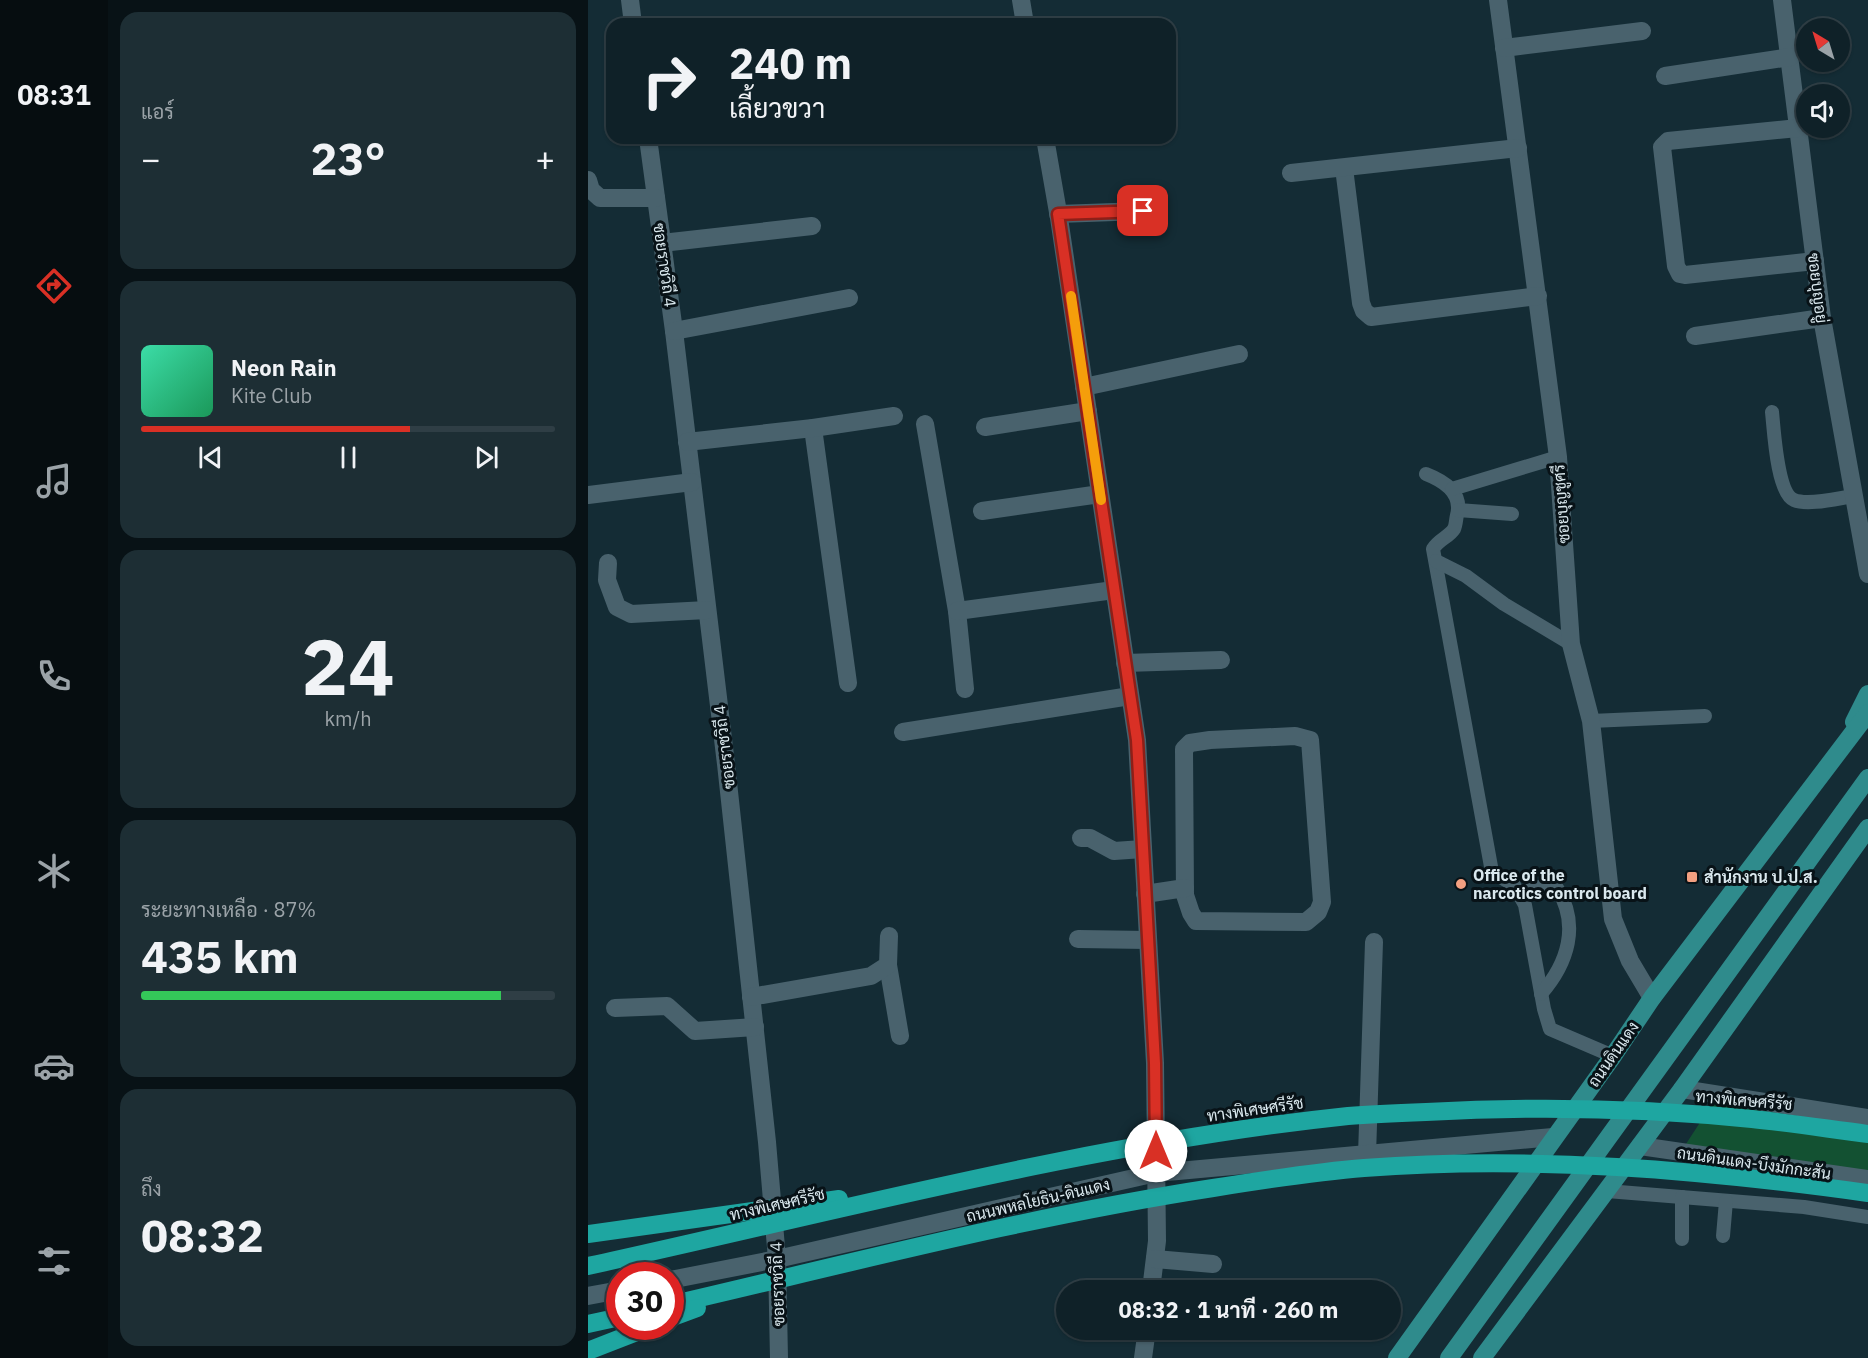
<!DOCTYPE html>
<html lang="th">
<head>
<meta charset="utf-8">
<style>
  :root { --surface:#0f2128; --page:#1d2e34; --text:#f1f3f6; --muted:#9ba3a8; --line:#2f3e45; --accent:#d93025 }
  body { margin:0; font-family:"IBM Plex Sans",Sarabun,sans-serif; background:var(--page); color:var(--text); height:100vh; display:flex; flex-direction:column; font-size:22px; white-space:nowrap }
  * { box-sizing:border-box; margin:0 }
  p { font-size:20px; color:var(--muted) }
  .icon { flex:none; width:33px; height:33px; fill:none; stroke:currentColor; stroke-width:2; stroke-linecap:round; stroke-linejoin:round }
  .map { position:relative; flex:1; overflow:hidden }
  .panel { display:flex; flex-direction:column; gap:12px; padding:12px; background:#081216; width:480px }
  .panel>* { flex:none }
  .top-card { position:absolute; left:18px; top:18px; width:570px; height:126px; border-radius:18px; box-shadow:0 2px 4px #0004,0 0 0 2px var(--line); background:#0f2128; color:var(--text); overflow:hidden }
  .needle { width:39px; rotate:322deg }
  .buttons { position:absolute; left:1208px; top:18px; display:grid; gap:12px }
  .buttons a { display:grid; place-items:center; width:54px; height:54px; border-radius:50%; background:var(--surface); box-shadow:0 2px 4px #0004,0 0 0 2px var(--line); font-size:30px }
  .speed { position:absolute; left:18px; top:1262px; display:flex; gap:12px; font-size:30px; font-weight:700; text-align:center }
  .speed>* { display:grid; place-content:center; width:78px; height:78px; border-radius:50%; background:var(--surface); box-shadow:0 2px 4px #0004,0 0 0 2px var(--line); line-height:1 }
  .speed .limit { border:9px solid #d22; background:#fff; color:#111 }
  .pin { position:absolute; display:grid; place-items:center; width:51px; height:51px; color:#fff; margin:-26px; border-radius:12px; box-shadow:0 3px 9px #0006 }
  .me { position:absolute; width:66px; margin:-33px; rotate:0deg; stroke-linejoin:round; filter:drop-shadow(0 0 4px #0008) }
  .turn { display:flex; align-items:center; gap:21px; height:126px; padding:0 24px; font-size:27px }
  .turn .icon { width:78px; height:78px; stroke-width:2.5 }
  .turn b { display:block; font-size:42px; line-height:51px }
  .big { font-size:45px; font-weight:700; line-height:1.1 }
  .panel .card { flex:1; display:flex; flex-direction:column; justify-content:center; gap:9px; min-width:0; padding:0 21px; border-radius:18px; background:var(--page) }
  .panel .dial { align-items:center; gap:0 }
  .dial b { font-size:78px; line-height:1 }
  .song { display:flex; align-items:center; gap:18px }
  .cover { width:72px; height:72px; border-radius:9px; background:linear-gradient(135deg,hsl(160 70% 55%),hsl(150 70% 35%)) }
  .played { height:6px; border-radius:3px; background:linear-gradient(90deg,var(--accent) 65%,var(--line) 65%) }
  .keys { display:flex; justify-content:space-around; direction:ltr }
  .heat { display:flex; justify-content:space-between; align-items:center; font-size:33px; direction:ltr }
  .charge { height:9px; border-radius:4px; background:linear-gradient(90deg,#34c759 87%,var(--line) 0) }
  .trip { position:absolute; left:468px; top:1280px; width:345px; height:60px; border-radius:30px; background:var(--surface); box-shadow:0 2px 4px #0004,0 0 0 2px var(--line); font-weight:700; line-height:60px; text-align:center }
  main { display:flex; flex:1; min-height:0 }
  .dock { display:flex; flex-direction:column; width:108px; justify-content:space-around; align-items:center; background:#060d10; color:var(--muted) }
  .dock .icon { width:42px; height:42px }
  .dock .active { color:var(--accent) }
  .dock b { font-size:27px; color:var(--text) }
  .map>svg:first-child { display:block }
</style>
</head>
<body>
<main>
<nav class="dock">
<b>08:31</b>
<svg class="icon active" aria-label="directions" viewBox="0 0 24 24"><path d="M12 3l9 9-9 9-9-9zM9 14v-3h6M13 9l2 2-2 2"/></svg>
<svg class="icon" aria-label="music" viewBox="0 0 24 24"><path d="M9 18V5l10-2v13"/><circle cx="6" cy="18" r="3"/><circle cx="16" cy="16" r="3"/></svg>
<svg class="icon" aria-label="phone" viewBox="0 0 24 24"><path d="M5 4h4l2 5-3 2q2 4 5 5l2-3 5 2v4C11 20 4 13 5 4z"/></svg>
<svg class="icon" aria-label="climate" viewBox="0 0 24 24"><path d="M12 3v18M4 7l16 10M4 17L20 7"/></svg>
<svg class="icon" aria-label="car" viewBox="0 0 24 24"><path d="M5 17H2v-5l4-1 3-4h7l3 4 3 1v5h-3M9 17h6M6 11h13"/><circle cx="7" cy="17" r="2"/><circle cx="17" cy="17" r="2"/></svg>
<svg class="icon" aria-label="filters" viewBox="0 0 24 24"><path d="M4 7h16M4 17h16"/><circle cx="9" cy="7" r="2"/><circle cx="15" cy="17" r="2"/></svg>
</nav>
<section class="panel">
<div class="card"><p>แอร์</p>
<div class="heat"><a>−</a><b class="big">23°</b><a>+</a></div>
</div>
<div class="card">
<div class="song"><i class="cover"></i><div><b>Neon Rain</b><p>Kite Club</p></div></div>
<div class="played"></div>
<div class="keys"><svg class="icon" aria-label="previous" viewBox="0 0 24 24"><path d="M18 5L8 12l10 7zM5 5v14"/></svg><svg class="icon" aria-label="pause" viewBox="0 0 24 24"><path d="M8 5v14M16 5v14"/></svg><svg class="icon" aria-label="next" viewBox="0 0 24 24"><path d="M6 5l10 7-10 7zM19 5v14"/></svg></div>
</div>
<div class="card dial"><b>24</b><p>km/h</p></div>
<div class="card"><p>ระยะทางเหลือ · 87%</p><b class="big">435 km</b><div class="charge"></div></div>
<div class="card"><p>ถึง</p><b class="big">08:32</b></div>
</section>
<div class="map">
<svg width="1280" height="1358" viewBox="0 0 1280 1358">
  <rect width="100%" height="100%" fill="#142c35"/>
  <path fill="#135132" d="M1124 1104 1280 1125V1173L1096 1147Z"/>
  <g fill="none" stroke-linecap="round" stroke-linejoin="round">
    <g stroke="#49626d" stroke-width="14">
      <path d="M1184 412C1186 430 1189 493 1206 500 1220 506 1251 498 1266 496"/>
      <path d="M838 474C856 481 875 493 869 515 868 519 868 525 866 529 861 537 850 540 845 549L904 872 926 885 937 905 956 1009 962 1029 1025 1056"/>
      <path d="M864 489 970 457"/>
      <path d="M870 510 924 514"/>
      <path d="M848 561 878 576 916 604 983 644"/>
      <path d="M1003 721 1117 716"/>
      <path d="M932 896 947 887 969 888C992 925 980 963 953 994"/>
      <path d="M1019 1191 1216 1207 1280 1217"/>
      <path d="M1135 1236 1138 1201"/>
      <path d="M1094 1239V1197"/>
    </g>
    <g stroke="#49626d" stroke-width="18">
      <path d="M42 0 45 24"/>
      <path d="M433 0 437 24"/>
      <path d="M910 0 970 457 983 644 1003 721 1025 919 1042 961 1064 998"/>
      <path d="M1194 0 1234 318 1280 574"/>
      <path d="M916 48 1054 31"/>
      <path d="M1077 76 1202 57"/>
      <path d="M1210 128 1080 141 1074 147 1088 266 1092 274 1097 275 1227 261"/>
      <path d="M60 138 86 331 138 764 179 1142 189 1259 191 1358"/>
      <path d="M457 138 471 218 549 740 567 1063 569 1241 563 1290"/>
      <path d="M756 168 773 303 776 311 783 317 950 296"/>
      <path d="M703 173 930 148"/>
      <path d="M0 180 3 190 12 198H68"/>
      <path d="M470 214 555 211"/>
      <path d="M74 243 224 226"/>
      <path d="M86 331 261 298"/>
      <path d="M1107 336 1234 318"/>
      <path d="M496 387 651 354"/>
      <path d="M337 424 369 611 377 689"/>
      <path d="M397 427 500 411"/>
      <path d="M225 428 260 683"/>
      <path d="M99 442 225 428 306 416"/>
      <path d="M0 495 104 482"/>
      <path d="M394 511 512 494"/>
      <path d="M20 563 19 580 29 607 43 614 119 610"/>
      <path d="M369 611 526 590"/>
      <path d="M537 663 633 660"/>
      <path d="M315 732 542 696"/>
      <path d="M707 736 722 740 734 902 730 912 718 922 608 921 603 913 597 895 596 749 602 743 622 740Z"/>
      <path d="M493 838H502L526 851 555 849"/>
      <path d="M557 894 597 888"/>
      <path d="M490 939 560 940"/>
      <path d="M300 965 312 1036"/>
      <path d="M163 997 283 976 300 965 301 936"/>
      <path d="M27 1008 79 1006 107 1031 167 1027"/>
      <path d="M779 1155 786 942"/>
      <path d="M567 1259 625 1264"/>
      <path d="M555 1358 559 1329"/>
    </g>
    <g stroke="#49626d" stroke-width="18">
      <path d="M1094 1089 1280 1118"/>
      <path d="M1052 1146 1280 1179"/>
      <path d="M82 1280 189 1259 568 1173 965 1137"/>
      <path d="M0 1296 32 1290"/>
    </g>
    <g stroke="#2f8b8c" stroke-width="18">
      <path d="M1266 722 1280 694"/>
      <path d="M809 1358 1025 1056 1064 998 1280 713"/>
      <path d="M861 1358 1280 778"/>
      <path d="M894 1358 1094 1089 1280 828"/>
    </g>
    <g stroke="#1ea6a1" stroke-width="18">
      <path d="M0 1234 251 1199"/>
      <path d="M0 1266C252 1211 503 1143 760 1116 786 1114 812 1113 838 1112 947 1106 1056 1108 1164 1119 1202 1123 1241 1129 1280 1134"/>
      <path d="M82 1305C263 1263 442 1216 625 1188 675 1180 725 1172 776 1168 944 1155 1114 1170 1280 1193"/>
      <path d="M82 1318 109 1308"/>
      <path d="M0 1324 32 1317"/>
      <path d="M0 1351 64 1326"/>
    </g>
  </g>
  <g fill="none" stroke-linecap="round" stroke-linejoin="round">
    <defs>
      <path id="route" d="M555 211 470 214 549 740 567 1063 568 1151"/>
    </defs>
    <use href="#route" stroke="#8d1f18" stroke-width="15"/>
    <use href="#route" stroke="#d93025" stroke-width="10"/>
    <path stroke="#f59e0b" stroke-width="10" d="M483 296 513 500"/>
  </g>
  <g fill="#f3a081" stroke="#081217" stroke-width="2">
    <rect x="1098" y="871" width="12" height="12" rx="3"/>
    <circle cx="873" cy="884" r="6"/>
  </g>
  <g text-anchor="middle" stroke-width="6" stroke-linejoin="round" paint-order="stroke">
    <g font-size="16" fill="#dae8ee" stroke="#081217">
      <text transform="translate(77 265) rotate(82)" y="6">ซอยราชวิถี 4</text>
      <text transform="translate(1230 288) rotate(83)" y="6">ซอยบุญอยู่</text>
      <text transform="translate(973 504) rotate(-94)" y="6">ซอยบุญชูศรี</text>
      <text transform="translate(136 747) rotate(-97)" y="6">ซอยราชวิถี 4</text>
      <text transform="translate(1025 1054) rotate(-55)" y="6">ถนนดินแดง</text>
      <text transform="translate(1156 1100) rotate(5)" y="6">ทางพิเศษศรีรัช</text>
      <text transform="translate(667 1109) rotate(-8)" y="6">ทางพิเศษศรีรัช</text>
      <text transform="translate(1166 1163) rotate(8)" y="6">ถนนดินแดง-บึงมักกะสัน</text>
      <text transform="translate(450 1200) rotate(-13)" y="6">ถนนพหลโยธิน-ดินแดง</text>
      <text transform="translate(189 1204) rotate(-13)" y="6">ทางพิเศษศรีรัช</text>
      <text transform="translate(189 1284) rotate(-92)" y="6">ซอยราชวิถี 4</text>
    </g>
    <g font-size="16" font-weight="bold" fill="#dae8ee" stroke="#081217" text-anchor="start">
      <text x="885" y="881">Office of the<tspan x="885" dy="18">narcotics control board</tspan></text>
      <text x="1116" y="883">สำนักงาน ป.ป.ส.</text>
    </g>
  </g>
</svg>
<div class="buttons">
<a><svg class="needle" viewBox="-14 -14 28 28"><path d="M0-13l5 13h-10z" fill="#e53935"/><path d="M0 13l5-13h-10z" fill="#9ba3a8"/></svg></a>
<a><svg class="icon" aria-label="sound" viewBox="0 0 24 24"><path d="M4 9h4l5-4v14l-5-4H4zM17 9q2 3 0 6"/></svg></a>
</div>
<div class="speed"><div class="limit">30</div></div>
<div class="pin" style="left:555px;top:211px;background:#d93025"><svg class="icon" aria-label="arrive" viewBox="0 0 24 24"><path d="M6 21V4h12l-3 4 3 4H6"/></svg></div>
<svg class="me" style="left:568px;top:1151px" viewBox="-20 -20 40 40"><circle r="19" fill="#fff"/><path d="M0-13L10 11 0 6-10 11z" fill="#d93025"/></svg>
<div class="trip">08:32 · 1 นาที · 260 m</div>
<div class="top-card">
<div class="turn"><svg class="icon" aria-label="right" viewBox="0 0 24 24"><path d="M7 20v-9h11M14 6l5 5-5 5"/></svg><div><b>240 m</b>เลี้ยวขวา</div></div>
</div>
</div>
</main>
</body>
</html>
